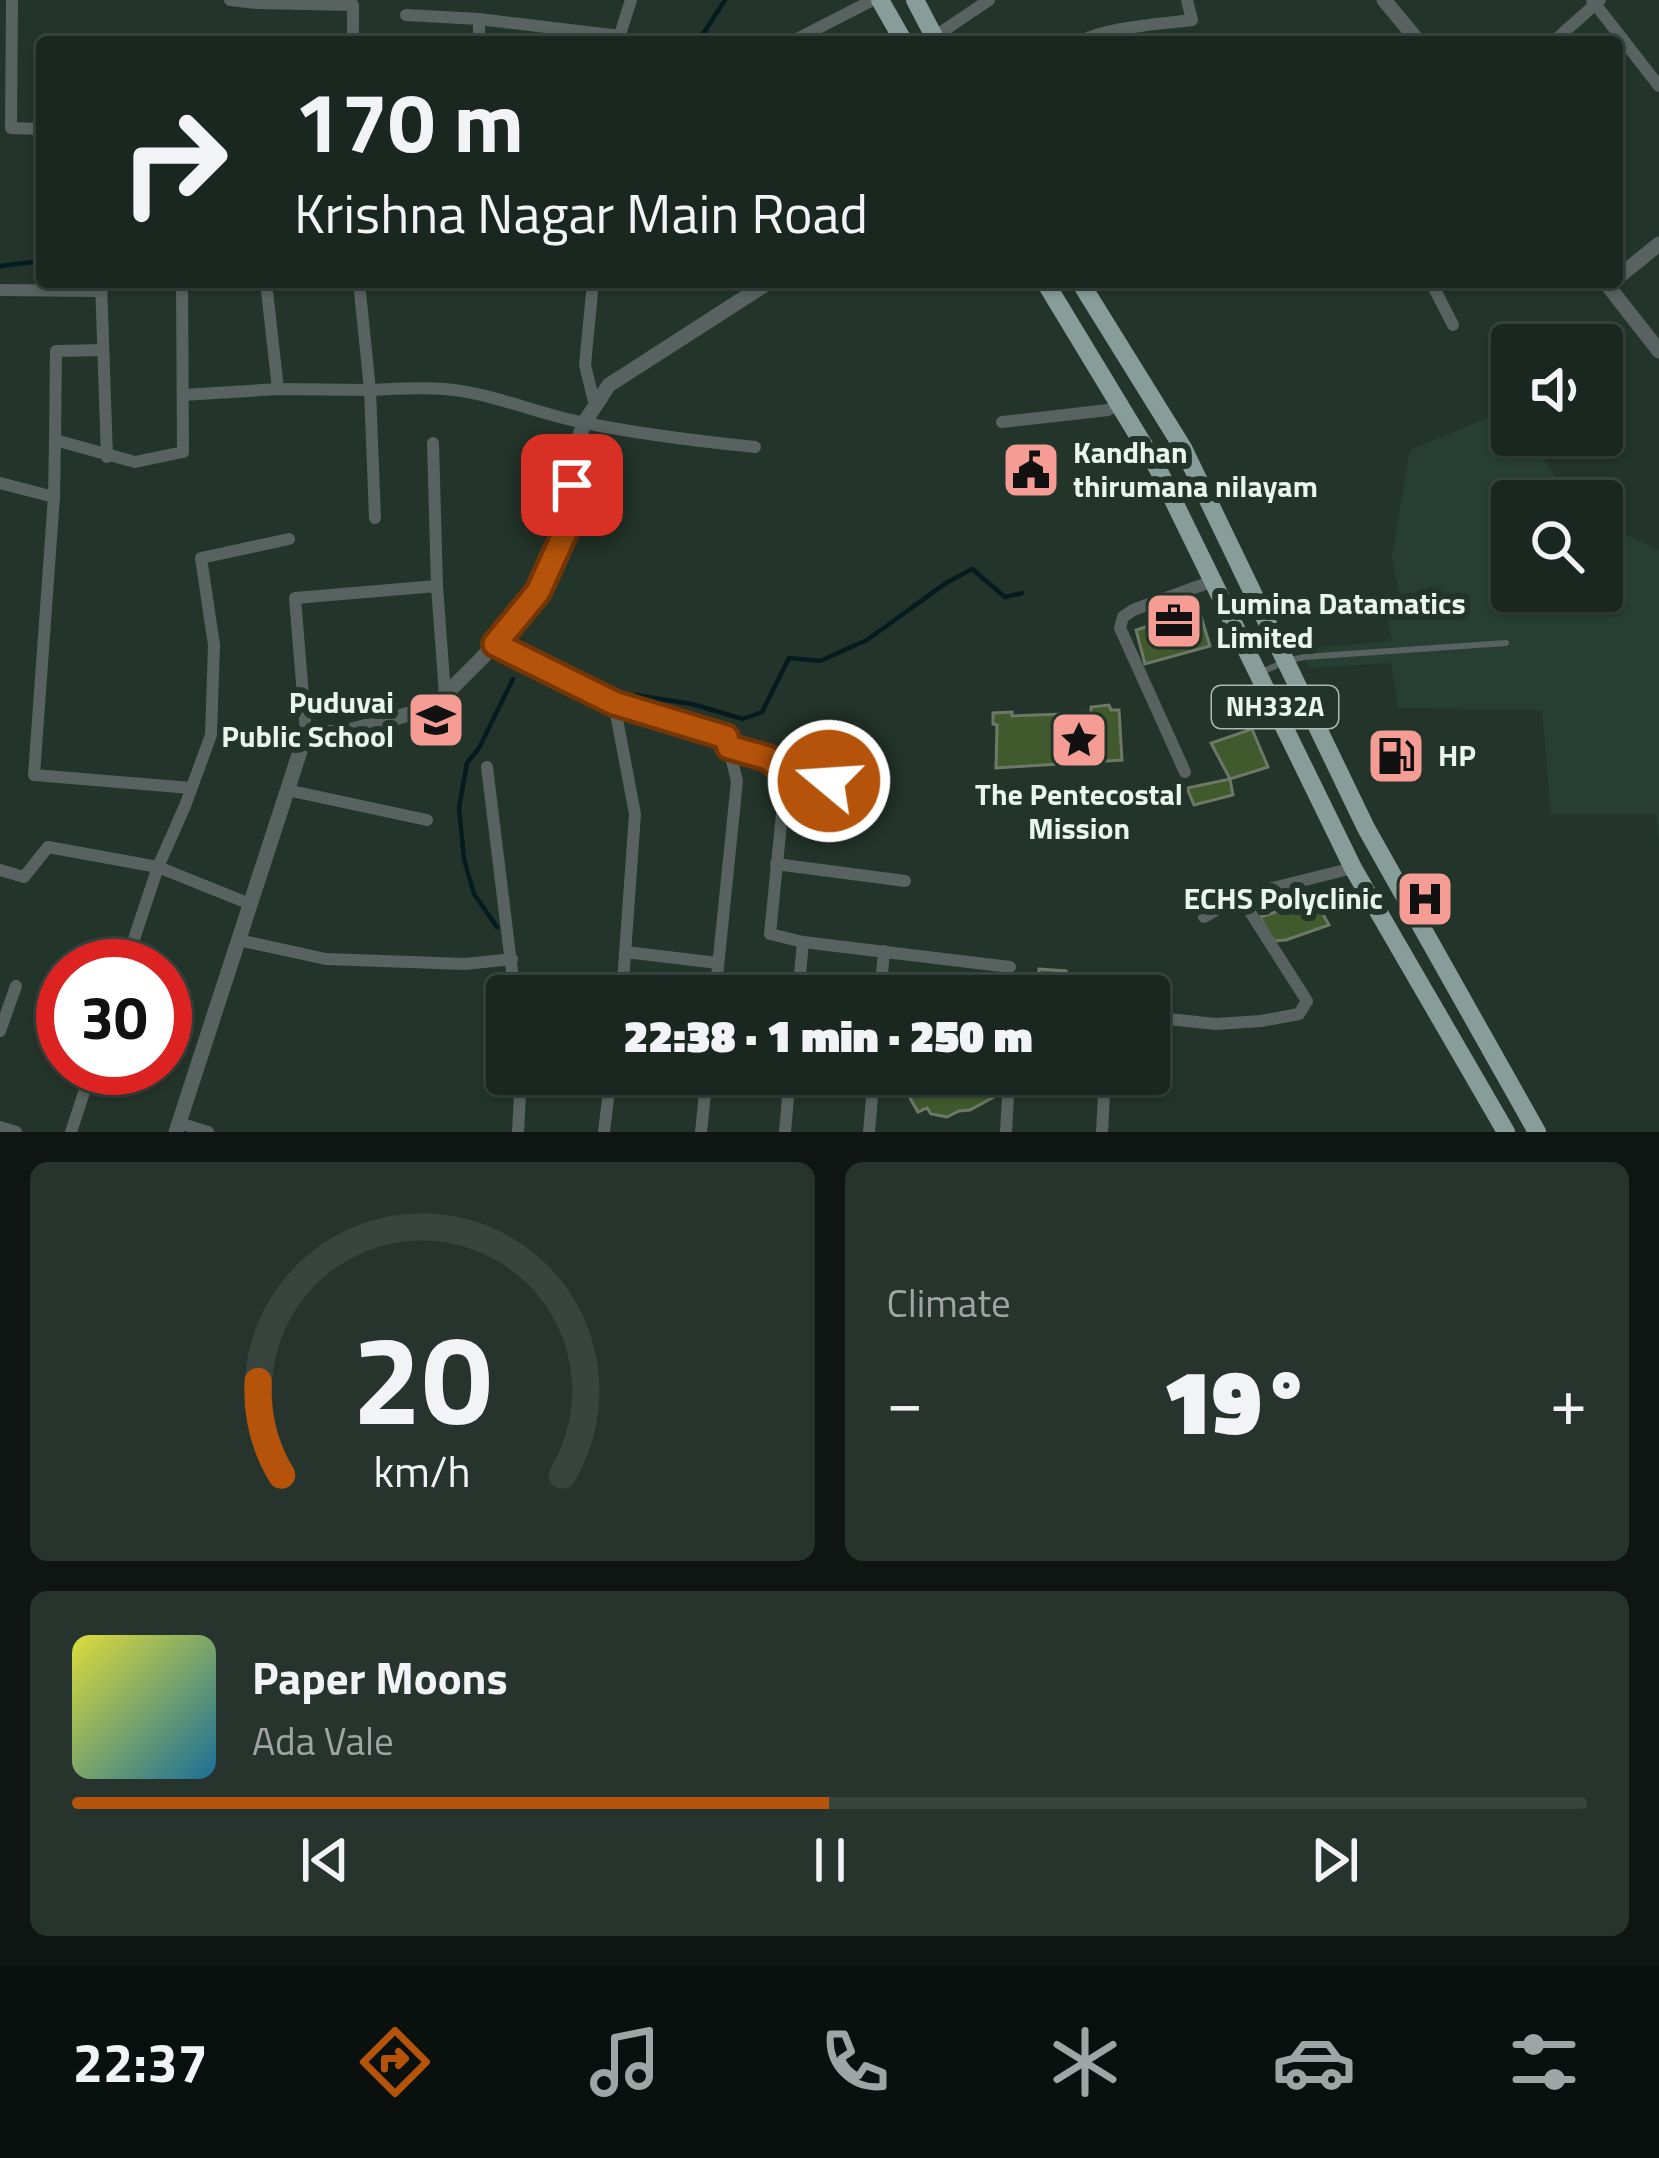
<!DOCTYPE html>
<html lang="en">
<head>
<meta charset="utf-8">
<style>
  :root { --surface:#1a2720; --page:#27332d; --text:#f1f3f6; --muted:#9fa5a5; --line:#38443e; --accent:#b45309 }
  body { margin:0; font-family:"Titillium Web",sans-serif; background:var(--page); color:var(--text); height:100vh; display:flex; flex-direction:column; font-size:45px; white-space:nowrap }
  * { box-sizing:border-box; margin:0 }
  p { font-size:39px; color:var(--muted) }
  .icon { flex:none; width:66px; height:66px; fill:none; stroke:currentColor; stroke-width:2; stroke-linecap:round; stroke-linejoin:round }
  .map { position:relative; height:1132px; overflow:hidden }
  .side { display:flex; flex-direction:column; gap:30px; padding:30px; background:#0e1512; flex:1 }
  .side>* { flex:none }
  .top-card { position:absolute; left:36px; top:36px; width:1587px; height:252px; border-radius:12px; box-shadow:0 3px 9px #0004,0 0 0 3px var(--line); background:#1a2720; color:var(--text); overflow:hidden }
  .fabs { position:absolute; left:1491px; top:324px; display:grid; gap:24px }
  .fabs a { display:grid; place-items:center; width:132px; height:132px; border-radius:12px; background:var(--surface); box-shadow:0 3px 9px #0004,0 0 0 3px var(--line); font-size:60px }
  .speed { position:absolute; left:36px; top:939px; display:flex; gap:24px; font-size:60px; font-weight:700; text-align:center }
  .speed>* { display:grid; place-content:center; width:156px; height:156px; border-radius:50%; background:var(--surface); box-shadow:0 3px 9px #0004,0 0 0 3px var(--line); line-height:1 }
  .speed .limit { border:18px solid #d22; background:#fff; color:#111 }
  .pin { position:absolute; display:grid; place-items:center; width:102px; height:102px; color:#fff; margin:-51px; border-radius:24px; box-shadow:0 6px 18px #0006 }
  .me { position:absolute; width:132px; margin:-66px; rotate:288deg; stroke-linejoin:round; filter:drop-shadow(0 0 9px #0008) }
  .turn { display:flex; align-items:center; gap:42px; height:252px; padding:0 60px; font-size:54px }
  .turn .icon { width:156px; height:156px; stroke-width:2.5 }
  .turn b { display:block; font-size:84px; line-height:102px }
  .big { font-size:90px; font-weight:800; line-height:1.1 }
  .side .widget { flex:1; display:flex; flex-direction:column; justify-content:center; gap:18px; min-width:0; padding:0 42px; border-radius:18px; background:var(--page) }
  .side .dial { align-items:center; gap:0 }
  .dial svg { height:312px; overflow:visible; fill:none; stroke:var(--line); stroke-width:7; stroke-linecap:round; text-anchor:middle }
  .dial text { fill:var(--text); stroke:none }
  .song { display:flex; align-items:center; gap:36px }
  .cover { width:144px; height:144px; border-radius:18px; background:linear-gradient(135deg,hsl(60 70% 55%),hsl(200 70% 35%)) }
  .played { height:12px; border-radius:6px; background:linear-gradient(90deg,var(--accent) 50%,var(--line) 50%) }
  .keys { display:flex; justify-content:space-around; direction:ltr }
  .heat { display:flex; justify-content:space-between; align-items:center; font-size:66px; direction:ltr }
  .side .tiles { flex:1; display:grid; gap:30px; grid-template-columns:1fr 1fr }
  .widget:last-child { grid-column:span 2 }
  .trip { position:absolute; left:486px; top:975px; width:684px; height:120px; border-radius:12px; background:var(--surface); box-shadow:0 3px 9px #0004,0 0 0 3px var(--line); font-weight:800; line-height:120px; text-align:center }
  .tabs { display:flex; height:192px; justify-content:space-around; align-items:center; background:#0a100d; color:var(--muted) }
  .tabs .icon { width:84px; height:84px }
  .tabs .on { color:var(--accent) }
  .tabs b { font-size:54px; color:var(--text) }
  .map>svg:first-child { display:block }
</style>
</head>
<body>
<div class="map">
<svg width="1659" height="1132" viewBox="0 0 1659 1132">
  <rect width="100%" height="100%" fill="#23342a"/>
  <path fill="#273f32" d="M1508 409 1512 415V435H1526L1558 480 1492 494 1512 539V591H1602V538L1629 536 1659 550V843L1656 814H1551L1542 710 1398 708 1391 663 1309 668 1299 649 1392 641 1384 607 1399 592 1392 558 1410 450Z"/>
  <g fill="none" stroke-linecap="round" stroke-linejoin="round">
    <g stroke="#051b20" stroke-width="4.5">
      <path d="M695 42 701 37 725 0"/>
      <path d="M0 266 42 261"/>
      <path d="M635 695 692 704 743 719 762 712 789 658 820 661 867 640 946 583 972 569 1005 597 1022 593"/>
      <path d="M497 927 474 894 464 859 459 808 467 763 479 748 513 679"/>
    </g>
  </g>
  <g fill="#40592d" stroke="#6e7867" stroke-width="3">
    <path d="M1199 610 1210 646 1145 664 1136 630Z"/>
    <path d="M1109 705 1111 710H1119L1122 760 996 768 997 725 993 724V713L1012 712V716L1091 713V707Z"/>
    <path d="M1252 729 1268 767 1230 779 1211 743Z"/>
    <path d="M1230 779 1233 795 1194 805 1187 788Z"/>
    <path d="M1315 900 1329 925 1286 940 1273 941 1260 917Z"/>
    <path d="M1039 969 1066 971 1069 978 1076 980V996H1037Z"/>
    <path d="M1046 1074 1022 1091 1016 1085 970 1110 959 1111 947 1117 931 1114 927 1108 918 1112 907 1093 920 1084 914 1074Z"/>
  </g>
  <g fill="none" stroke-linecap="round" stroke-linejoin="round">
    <path stroke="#586260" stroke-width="6" d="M1262 672 1286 661 1304 657 1506 643"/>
    <g stroke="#586260" stroke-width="12">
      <path d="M12 0 11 128 42 129"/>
      <path d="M230 0 257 3 353 5V42"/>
      <path d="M1592 0 1659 86"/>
      <path d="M406 15 479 19 620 36"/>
      <path d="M934 37 989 0"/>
      <path d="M618 41 631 0"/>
      <path d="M479 42V19"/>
      <path d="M791 42 873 0"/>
      <path d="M1078 42C1113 26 1154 25 1192 20L1187 0"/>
      <path d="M1553 42 1600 0"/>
      <path d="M101 282 107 457"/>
      <path d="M266 282 278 389"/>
      <path d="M593 282 585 365 595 406"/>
      <path d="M1431 282 1453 325"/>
      <path d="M0 290 102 291"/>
      <path d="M183 395 278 389 370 390 359 282"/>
      <path d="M1002 422 1108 410 1120 404"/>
      <path d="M55 440 56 351 103 350"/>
      <path d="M433 443 437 586"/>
      <path d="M0 483 54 497 34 775 191 788"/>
      <path d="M54 497 55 440 135 462 183 452 182 282"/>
      <path d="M375 518 370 390C395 389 420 387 445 389 492 393 535 413 580 422 638 434 696 441 755 447"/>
      <path d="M495 643 587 692 614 703 726 737 737 781 715 996"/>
      <path d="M614 703 635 814 622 996"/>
      <path d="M306 733 295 598 437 586 445 695"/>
      <path d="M729 747 768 758 786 774 770 934 803 942 1010 967"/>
      <path d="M487 767 515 996"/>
      <path d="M1185 772 1120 628 1123 617 1133 610 1213 581"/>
      <path d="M786 774 871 789"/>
      <path d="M287 790 427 820"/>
      <path d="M776 864 905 881"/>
      <path d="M0 870 24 877 48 847 158 867 250 904"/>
      <path d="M1204 917 1240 896 1353 868"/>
      <path d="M238 940 326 959 465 964 512 959"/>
      <path d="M625 952 718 963"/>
      <path d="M125 966 158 867 185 806 211 735 214 645 201 558 289 539"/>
      <path d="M798 996 803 942"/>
      <path d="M880 996 884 951"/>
      <path d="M1149 1017 1216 1024 1261 1021 1299 1014 1307 1001 1240 896"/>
      <path d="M0 1031 16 986"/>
      <path d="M179 1123 208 1132"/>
      <path d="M0 1127 16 1132"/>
      <path d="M71 1132 92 1068"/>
      <path d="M518 1132 521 1074"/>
      <path d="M604 1132 611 1074"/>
      <path d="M701 1132 707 1074"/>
      <path d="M785 1132 790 1074"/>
      <path d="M869 1132 874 1074"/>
      <path d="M1006 1132 1008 1096"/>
      <path d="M1102 1132 1105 1074"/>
    </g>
    <g stroke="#586260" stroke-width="15">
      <path d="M1384 0 1419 42"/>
      <path d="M1617 278 1659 244"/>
      <path d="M1605 282 1659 351"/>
      <path d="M176 1132 306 733 346 732 430 708 445 695 483 657 538 592 566 530 578 441 584 423 609 385 769 282"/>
    </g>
    <g stroke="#869d9a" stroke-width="18">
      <path d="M880 0 904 42"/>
      <path d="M915 0 937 42"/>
      <path d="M1045 282 1157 467 1353 868 1506 1132"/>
      <path d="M1080 282 1183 448 1366 828 1537 1132"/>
    </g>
  </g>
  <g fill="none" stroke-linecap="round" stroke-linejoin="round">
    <defs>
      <path id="route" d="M572 485 566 530 538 592 495 644 614 703 726 737 729 747 768 758 786 774 829 781"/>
    </defs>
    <use href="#route" stroke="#753606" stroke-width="30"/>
    <use href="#route" stroke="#b45309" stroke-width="21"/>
  </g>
  <defs>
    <symbol id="civic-square" viewBox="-11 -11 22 22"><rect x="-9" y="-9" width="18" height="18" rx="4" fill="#f59c94" stroke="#23342a"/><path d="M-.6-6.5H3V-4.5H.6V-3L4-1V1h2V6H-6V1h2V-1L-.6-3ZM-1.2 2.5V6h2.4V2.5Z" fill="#111"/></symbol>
    <symbol id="office-square" viewBox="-11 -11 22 22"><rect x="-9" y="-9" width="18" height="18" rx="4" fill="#f59c94" stroke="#23342a"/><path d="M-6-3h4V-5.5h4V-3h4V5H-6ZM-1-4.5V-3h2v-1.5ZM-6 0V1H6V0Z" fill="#111"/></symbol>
    <symbol id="school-square" viewBox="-11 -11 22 22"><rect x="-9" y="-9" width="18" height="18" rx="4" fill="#f59c94" stroke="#23342a"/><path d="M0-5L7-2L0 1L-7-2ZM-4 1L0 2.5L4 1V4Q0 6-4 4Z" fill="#111"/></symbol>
    <symbol id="sight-square" viewBox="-11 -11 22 22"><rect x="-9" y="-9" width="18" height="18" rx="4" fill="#f59c94" stroke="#23342a"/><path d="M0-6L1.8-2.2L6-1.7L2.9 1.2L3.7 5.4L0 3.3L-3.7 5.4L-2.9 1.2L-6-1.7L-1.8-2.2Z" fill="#111"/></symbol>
    <symbol id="fuel-square" viewBox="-11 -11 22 22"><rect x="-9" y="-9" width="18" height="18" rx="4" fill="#f59c94" stroke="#23342a"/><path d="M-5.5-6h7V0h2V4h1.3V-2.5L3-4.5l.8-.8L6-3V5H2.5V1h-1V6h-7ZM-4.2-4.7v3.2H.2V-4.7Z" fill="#111"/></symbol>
    <symbol id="hospital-square" viewBox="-11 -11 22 22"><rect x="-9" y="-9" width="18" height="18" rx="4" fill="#f59c94" stroke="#23342a"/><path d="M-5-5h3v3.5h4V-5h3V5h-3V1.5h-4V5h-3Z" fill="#111"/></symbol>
  </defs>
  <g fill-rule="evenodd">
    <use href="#civic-square" x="998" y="437" width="66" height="66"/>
    <use href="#office-square" x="1141" y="588" width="66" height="66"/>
    <use href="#school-square" x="403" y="687" width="66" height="66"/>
    <use href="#sight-square" x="1046" y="707" width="66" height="66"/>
    <use href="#fuel-square" x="1363" y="723" width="66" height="66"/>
    <use href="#hospital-square" x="1392" y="866" width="66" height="66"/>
  </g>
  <g text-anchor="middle" stroke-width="12" stroke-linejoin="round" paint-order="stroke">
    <rect fill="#23342a" stroke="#aebbb4" stroke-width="3" x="1212" y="686" width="126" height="42" rx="9"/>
    <g font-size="27" font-weight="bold" fill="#eaf5ef">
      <text x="1275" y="716">NH332A</text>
    </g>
    <g font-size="30" font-weight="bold" fill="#eaf5ef" stroke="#23342a" text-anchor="start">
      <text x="1073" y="463">Kandhan<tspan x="1073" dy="34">thirumana nilayam</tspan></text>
      <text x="1216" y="614">Lumina Datamatics<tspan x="1216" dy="34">Limited</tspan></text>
      <text x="394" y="713" text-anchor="end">Puduvai<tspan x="394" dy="34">Public School</tspan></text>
      <text x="1438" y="766">HP</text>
      <text x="1079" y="805" text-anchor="middle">The Pentecostal<tspan x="1079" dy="34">Mission</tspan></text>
      <text x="1383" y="909" text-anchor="end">ECHS Polyclinic</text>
    </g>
  </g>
</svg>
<div class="fabs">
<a><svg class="icon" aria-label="sound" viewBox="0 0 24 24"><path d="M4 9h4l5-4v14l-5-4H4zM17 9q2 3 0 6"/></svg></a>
<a><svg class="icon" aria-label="search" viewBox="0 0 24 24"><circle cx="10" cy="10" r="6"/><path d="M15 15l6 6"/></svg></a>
</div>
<div class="speed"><div class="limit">30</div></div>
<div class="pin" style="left:572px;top:485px;background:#d93025"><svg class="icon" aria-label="arrive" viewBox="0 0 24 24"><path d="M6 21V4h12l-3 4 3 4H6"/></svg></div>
<svg class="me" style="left:829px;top:781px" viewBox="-20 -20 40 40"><circle r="17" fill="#b45309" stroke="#fff" stroke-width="3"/><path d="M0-11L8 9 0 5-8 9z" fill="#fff"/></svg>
<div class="trip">22:38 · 1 min · 250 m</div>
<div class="top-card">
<div class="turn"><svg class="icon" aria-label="right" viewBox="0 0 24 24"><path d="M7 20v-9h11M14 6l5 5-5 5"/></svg><div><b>170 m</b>Krishna Nagar Main Road</div></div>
</div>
</div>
<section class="side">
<div class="tiles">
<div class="widget dial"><svg viewBox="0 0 100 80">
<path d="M14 69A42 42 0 1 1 86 69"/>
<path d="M14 69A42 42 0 0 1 8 45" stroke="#b45309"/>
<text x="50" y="56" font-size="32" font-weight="700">20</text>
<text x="50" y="72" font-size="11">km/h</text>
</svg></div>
<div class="widget"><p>Climate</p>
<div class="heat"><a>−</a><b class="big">19°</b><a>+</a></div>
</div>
<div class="widget">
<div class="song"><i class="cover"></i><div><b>Paper Moons</b><p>Ada Vale</p></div></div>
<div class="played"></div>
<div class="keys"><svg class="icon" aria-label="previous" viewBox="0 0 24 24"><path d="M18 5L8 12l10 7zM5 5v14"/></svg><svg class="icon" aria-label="pause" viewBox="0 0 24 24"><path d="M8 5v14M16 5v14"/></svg><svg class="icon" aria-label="next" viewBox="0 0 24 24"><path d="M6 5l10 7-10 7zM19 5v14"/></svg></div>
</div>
</div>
</section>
<nav class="tabs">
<b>22:37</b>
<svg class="icon on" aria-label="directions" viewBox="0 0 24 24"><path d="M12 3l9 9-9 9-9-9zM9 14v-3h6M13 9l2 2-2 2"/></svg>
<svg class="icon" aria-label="music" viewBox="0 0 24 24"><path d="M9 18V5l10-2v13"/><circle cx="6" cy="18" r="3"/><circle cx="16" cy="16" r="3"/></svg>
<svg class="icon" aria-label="phone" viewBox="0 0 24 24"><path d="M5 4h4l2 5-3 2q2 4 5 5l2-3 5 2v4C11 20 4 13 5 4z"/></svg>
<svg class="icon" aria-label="climate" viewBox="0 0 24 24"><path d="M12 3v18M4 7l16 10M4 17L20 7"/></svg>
<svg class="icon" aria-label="car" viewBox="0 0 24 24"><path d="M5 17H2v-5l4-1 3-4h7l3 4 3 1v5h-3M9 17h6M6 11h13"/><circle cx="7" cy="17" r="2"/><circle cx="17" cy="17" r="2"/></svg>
<svg class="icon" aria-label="filters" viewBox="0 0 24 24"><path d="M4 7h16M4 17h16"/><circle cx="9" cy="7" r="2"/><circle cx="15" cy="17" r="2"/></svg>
</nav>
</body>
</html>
